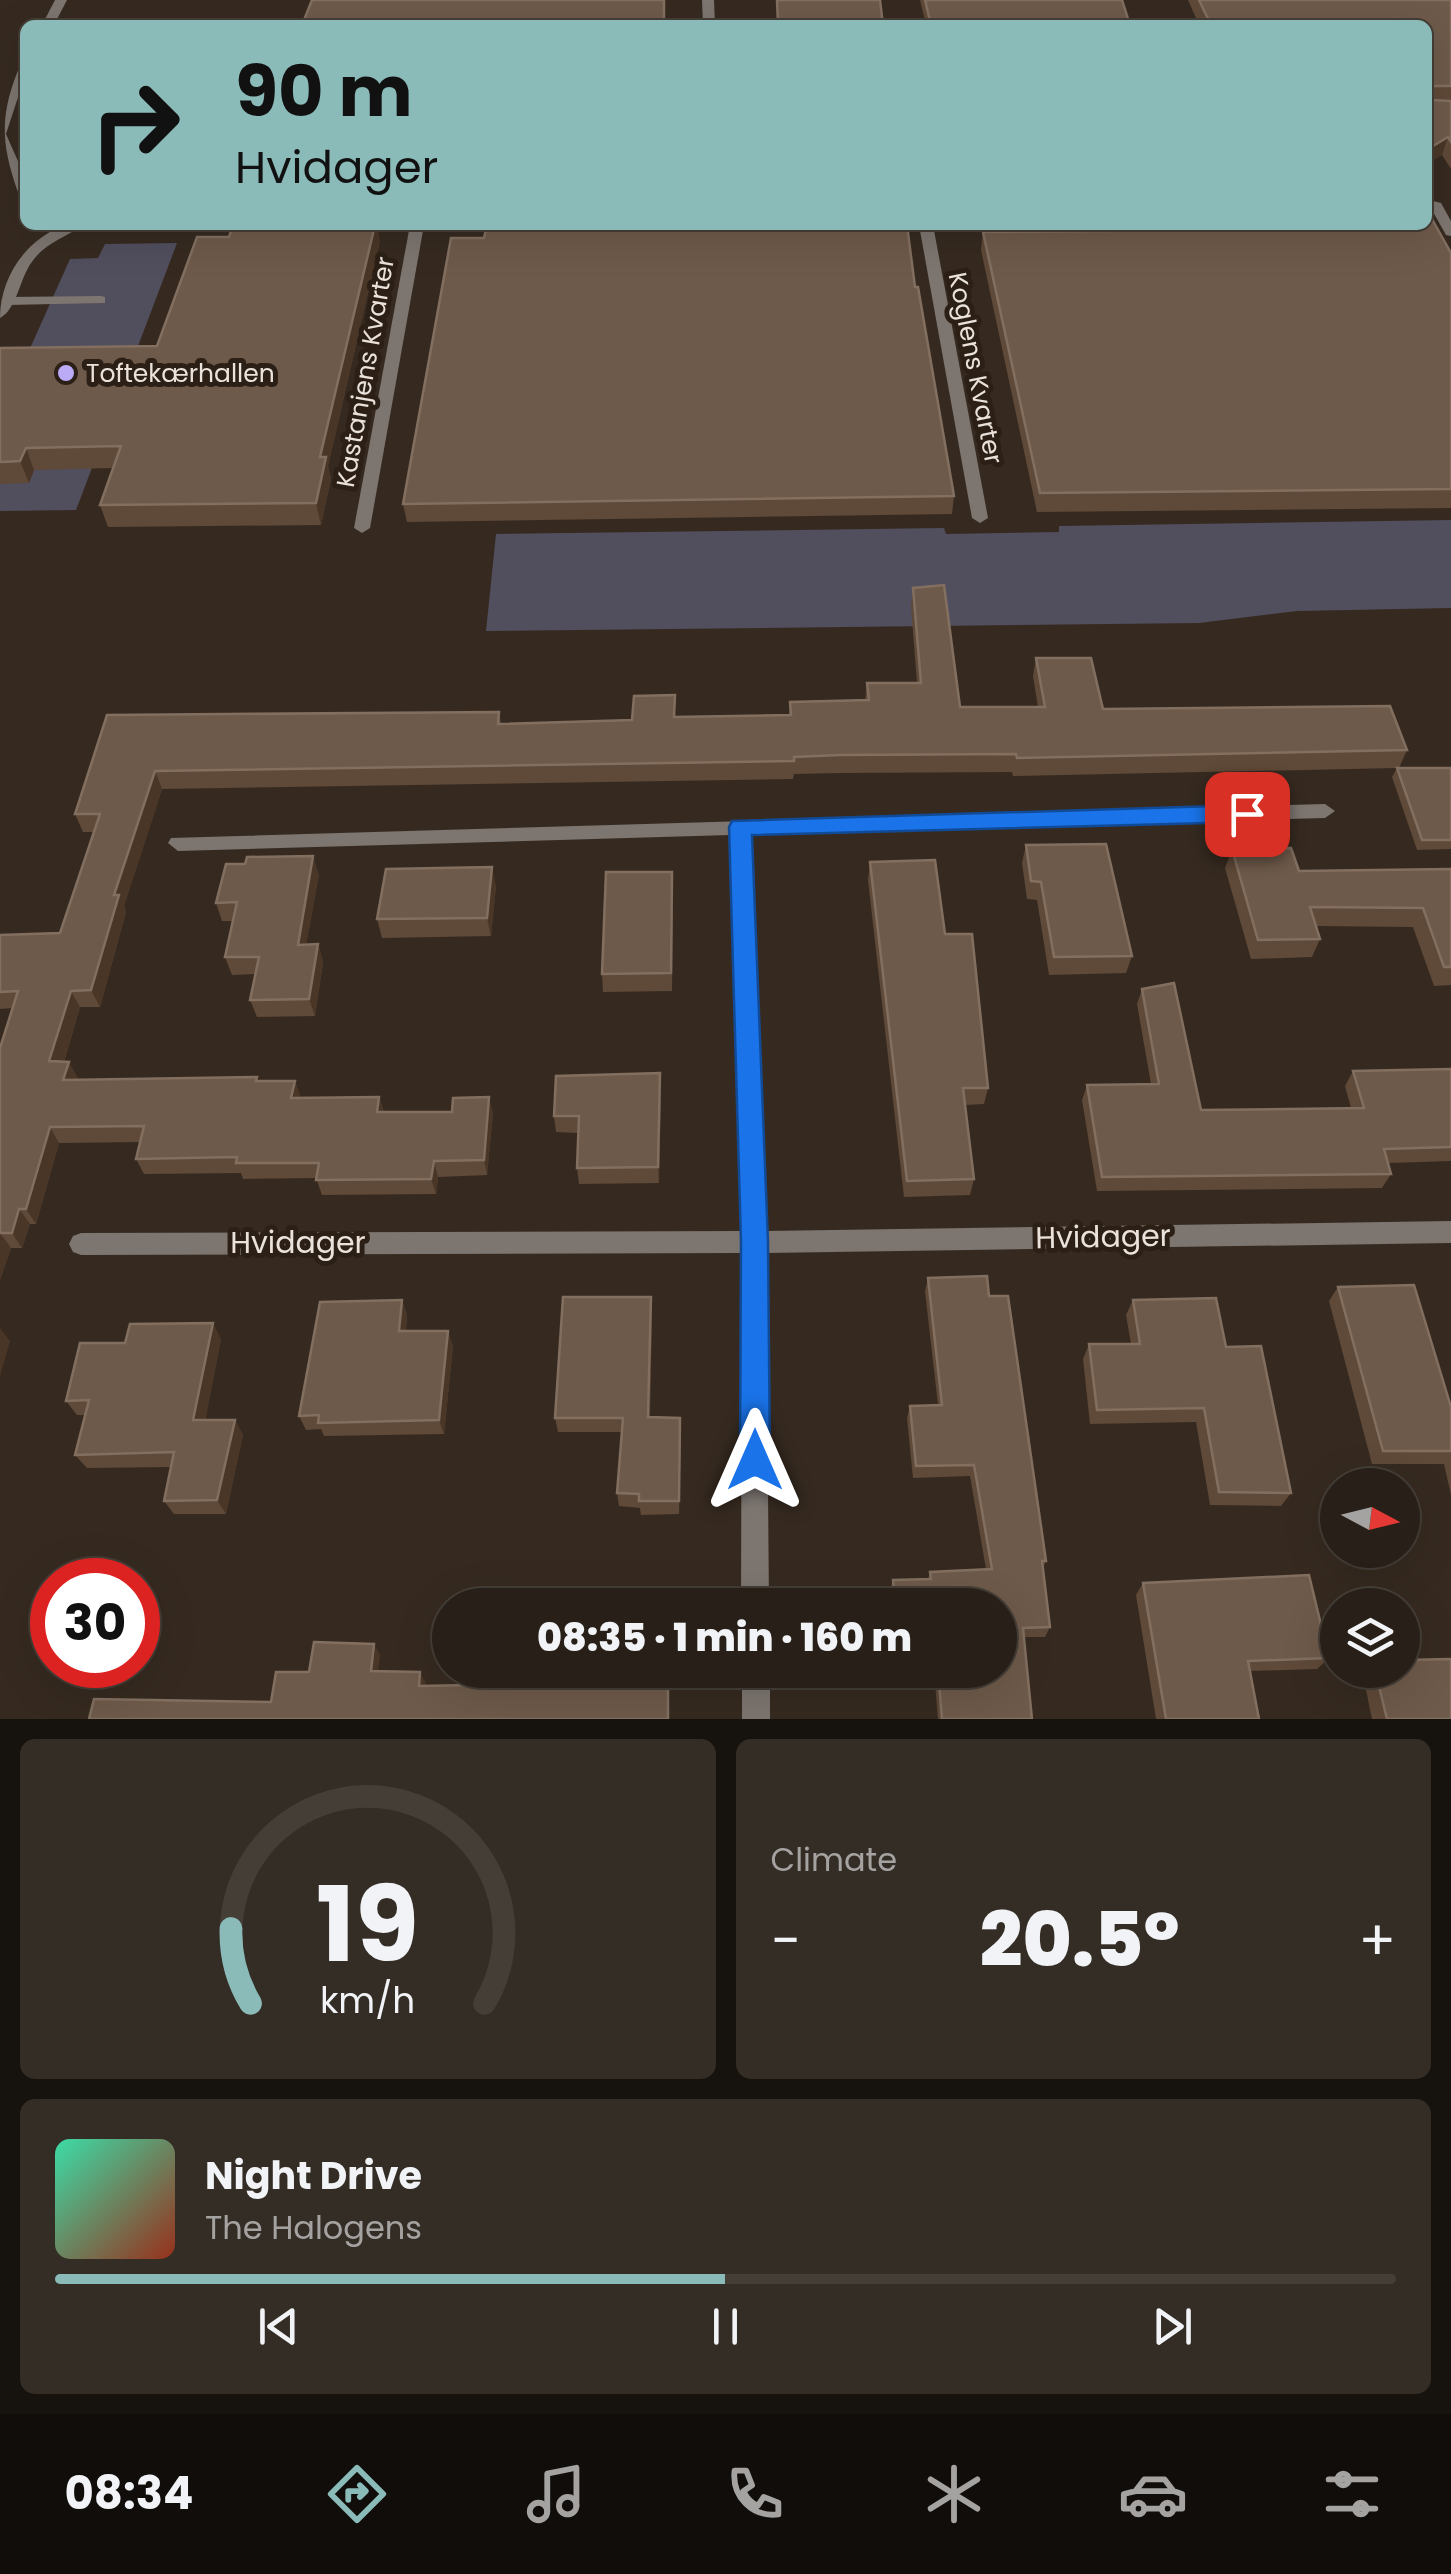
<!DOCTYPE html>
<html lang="en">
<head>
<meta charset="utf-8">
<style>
  :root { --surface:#282018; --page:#342d25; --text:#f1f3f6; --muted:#a5a3a2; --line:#443e37; --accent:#8bbbb9 }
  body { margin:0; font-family:Poppins,sans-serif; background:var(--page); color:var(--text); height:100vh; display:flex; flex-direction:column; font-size:38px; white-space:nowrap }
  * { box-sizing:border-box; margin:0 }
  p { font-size:32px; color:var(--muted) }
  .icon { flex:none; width:55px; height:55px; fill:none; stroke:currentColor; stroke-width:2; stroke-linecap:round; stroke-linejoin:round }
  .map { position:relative; height:1719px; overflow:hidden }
  .side { display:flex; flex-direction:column; gap:20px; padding:20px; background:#16120d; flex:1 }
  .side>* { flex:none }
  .top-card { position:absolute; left:20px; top:20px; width:1412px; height:210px; border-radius:15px; box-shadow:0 10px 40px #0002,0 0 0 2px var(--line); background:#8bbbb9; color:#111; overflow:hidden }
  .needle { width:65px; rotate:97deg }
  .controls { position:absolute; left:1320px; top:1468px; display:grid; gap:20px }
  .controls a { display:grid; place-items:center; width:100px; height:100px; border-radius:50%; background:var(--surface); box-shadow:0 10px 40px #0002,0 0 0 2px var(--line); font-size:50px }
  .speed { position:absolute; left:30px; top:1558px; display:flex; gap:20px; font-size:50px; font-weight:700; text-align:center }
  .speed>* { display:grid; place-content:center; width:130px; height:130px; border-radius:50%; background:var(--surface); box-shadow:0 10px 40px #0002,0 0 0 2px var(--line); line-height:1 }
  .speed .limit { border:15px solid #d22; background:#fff; color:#111 }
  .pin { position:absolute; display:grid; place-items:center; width:85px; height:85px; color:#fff; margin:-42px; border-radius:20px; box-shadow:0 5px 15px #0006 }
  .me { position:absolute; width:110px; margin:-55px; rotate:0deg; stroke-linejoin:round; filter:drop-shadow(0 0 8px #0008) }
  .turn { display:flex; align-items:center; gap:35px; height:210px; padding:0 50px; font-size:45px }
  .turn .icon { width:130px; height:130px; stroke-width:2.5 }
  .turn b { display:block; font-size:70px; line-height:85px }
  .big { font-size:75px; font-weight:800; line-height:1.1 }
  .side .card { flex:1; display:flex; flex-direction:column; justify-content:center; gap:15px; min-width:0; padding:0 35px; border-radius:15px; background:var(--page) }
  .side .dial { align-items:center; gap:0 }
  .dial svg { height:260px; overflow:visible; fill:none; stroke:var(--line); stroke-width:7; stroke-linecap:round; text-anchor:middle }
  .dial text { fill:var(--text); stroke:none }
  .song { display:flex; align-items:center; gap:30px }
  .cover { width:120px; height:120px; border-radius:15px; background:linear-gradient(135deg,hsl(160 70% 55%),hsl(10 70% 35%)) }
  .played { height:10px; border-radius:5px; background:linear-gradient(90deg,var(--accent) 50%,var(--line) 50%) }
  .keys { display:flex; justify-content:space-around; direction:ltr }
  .heat { display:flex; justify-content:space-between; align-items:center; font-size:55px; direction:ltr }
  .side .tiles { flex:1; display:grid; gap:20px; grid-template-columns:1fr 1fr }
  .card:last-child { grid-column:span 2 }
  .trip { position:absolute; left:432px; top:1588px; width:585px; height:100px; border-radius:50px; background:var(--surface); box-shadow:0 10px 40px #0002,0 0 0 2px var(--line); font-weight:800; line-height:100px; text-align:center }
  .menu { display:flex; height:160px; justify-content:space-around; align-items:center; background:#100d0a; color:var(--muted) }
  .menu .icon { width:70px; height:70px }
  .menu .on { color:var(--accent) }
  .menu b { font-size:45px; color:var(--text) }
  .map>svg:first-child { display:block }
</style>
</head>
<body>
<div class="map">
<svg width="1451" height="1719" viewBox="0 0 1451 1719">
  <rect width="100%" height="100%" fill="#362a20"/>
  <g fill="#514e5e">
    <path d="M177 243 76 510 0 511V382L23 364 70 259 98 258 105 244Z"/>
    <path d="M1451 520V608L1297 611 1199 623 486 631 496 534 944 528 946 534 1059 532V526Z"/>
  </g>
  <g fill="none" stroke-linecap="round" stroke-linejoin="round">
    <path fill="#7c7570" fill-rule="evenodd" d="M101 296 105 297V303L7 305 1 301 7 297Z"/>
    <g fill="#7c7570" fill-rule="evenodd">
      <path d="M55 0H67L54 25H42Z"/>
      <path d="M702 0H714L715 25H703Z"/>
      <path d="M25 62V76L6 134 25 177V196L18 192C0 141 0 113 21 63Z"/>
      <path d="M1429 200 1441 203 1451 221V236L1446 235 1428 203Z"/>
      <path d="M64 225H83C62 240 40 244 27 270 19 285 15 310 0 318 0 277 26 240 64 225Z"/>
      <path d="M410 225H424L370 528 362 533 354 528Z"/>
      <path d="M919 225H933L988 518 980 523 972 518Z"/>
      <path d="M1325 804 1335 811 1325 818 750 834 766 1231 1451 1221V1243L766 1253 769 1605H741L742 1253 81 1255 73 1252 69 1244 73 1236 81 1233 742 1231 730 835 178 851 168 843 171 838Z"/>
      <rect x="742" y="1670" width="28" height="49"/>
    </g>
  </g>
  <g fill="#5f4938">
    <path d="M920 0H1122L1130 25H926Z"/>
    <path d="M1188 0H1451V169L1442 155 1428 163V25H1199Z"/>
    <path d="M1201 225H1428L1451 253V508L1037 512 981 250 983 232 1200 230Z"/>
    <path d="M484 238 915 287 954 496 952 514 407 522 403 504Z"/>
    <path d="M380 241 328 466 331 479 321 525 108 527 100 505 113 468 34 470 29 483 0 484V348L157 346Z"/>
    <path d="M913 588 960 707H1038L1033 676 1036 658 1103 709 1407 750 1399 768H1451V849L1417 850 1392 777 1397 768 1013 776 1012 772 840 773 794 774 793 779 162 789 124 906 126 912 100 1007H80L64 1062 78 1078 77 1079 259 1081 301 1098 379 1097 384 1112 493 1113 487 1175 438 1177 436 1194 322 1195 316 1178 243 1179 241 1173 144 1174 136 1159 140 1142 59 1143 36 1224H30L22 1248H11L0 1280V1048L13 1008 0 1009V935L60 933 94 832H83L75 814 107 715 499 712 501 724 789 715 790 702 865 700 867 683H917L911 606Z"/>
    <path d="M1026 845 1132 956 1126 973 1049 975 1037 900 1027 899 1022 863Z"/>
    <path d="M1232 849 1299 871 1451 869V985L1434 986 1413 927 1316 926 1320 939 1312 957 1251 959 1225 868Z"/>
    <path d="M870 862 945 934 988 1088 984 1104 965 1105 974 1179 970 1195 904 1197 868 880Z"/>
    <path d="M245 864 319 874 306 945 318 944 323 962 315 1016 257 1017 250 1000 255 974 232 975 225 957 233 921H222L216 903Z"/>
    <path d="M496 886 491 936 382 938 377 919Z"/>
    <path d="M673 890 672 991 603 992 602 974Z"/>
    <path d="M1142 989 1201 1110 1351 1108 1345 1086 1353 1071 1451 1069V1161L1388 1163 1391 1174 1382 1188 1097 1191 1082 1100 1087 1085 1151 1084 1137 1004Z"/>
    <path d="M661 1090 659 1183 579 1184 577 1168 578 1133 556 1132 554 1116Z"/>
    <path d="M928 1278 989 1296 1046 1561 1043 1568 1050 1627 1045 1637H1024L1032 1719H938L934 1670H1000V1605H891L890 1590 893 1580 928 1579 930 1572 986 1569 970 1476 913 1478 907 1418 910 1406 938 1405 925 1291Z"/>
    <path d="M1338 1287 1451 1407V1495L1444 1464H1372L1329 1301Z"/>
    <path d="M651 1297 652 1312 650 1417 681 1432 679 1514 641 1515 640 1508 619 1506 617 1493 622 1432H558L555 1418Z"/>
    <path d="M402 1300 407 1315 406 1331 453 1346 444 1434 324 1436 321 1429 306 1430 299 1416Z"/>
    <path d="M1133 1300 1226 1347 1291 1493 1281 1506 1210 1505 1196 1422 1090 1424 1083 1359 1089 1344H1131L1126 1315Z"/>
    <path d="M221 1339 205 1420 243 1434 226 1514H174L164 1501 171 1467 87 1468 75 1455 85 1415H77L66 1401 125 1343Z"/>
    <path d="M1143 1583 1329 1658 1317 1669 1250 1671 1259 1719H1156L1136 1595Z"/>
    <path d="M1362 1670H1402L1451 1719H1372Z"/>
  </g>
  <g fill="#493627">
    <path d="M1448 137 1442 155 1428 163V149Z"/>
    <path d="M375 225H377L380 241 328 466 331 479 321 525 316 503 320 457Z"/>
    <path d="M26 448 34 470 29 483 20 461Z"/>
    <path d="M155 771 162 789 124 906 126 912 100 1007 91 990 114 895Z"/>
    <path d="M313 856 319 874 303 963 298 945Z"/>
    <path d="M492 867 496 886 491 936 487 918Z"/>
    <path d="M318 944 323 962 315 1016 309 999Z"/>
    <path d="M71 991 80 1007 59 1078 49 1061Z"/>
    <path d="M69 1062 78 1078 73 1096 63 1080Z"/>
    <path d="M660 1073 661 1090 659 1183 658 1167Z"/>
    <path d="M295 1081 301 1097 298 1114 291 1098Z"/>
    <path d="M379 1097 384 1113 377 1112Z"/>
    <path d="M489 1097 493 1113 487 1175 484 1160Z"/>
    <path d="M50 1127 59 1143 36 1224 26 1209Z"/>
    <path d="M434 1161 438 1177 436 1194 431 1179Z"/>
    <path d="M19 1209 30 1224 22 1248 12 1233Z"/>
    <path d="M0 1233 11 1248 0 1280Z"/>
    <path d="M651 1297 652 1312 649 1432 648 1417Z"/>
    <path d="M402 1300 407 1315 405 1346 399 1331Z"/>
    <path d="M213 1323 221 1339 203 1434 193 1420Z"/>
    <path d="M0 1328 10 1341 0 1376Z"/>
    <path d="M448 1331 453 1346 444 1434 439 1420Z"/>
    <path d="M235 1420 243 1434 226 1514 217 1500Z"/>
    <path d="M374 1644 380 1655 377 1682 371 1671Z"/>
    <path d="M420 1672 426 1683 424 1696 419 1686Z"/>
  </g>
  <g fill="#6e5a4a" stroke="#826f60" stroke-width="2.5">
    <path d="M312 0H664V25H302Z"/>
    <path d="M777 0H880L883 25H778Z"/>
    <path d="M925 0H1122L1130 25H931Z"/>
    <path d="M1199 0H1451V86H1434L1430 90 1431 100 1451 101V142L1448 137 1428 149V25H1211Z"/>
    <path d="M1428 212 1451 253V489L1040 493 983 232 1204 230V225H1428Z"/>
    <path d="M233 225H375L320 457H326L316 503 100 505 121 446 26 448 20 461 0 462V348L157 346 197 237H229Z"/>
    <path d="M487 225H907L915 287H918L954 496 403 504 451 238H484Z"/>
    <path d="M944 585 960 707H1045L1036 658H1091L1103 709 1390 706 1407 750 1017 758 1016 754 841 755 794 757V761L155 771 114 895H119L91 990 71 991 49 1061 69 1062 63 1080 257 1077 256 1081H295L291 1098 379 1097 377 1112H452L453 1098 489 1097 484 1160 434 1161 431 1179 316 1180 319 1163H236L237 1157 136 1159 144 1126 50 1127 26 1209H19L12 1233H0V1048L18 991 0 992V935L60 933 100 814H75L107 715 499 712 498 724 632 720 634 696 675 695 674 717 791 715 790 702 869 700 867 683H921L913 588Z"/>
    <path d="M1397 768H1451V840H1422Z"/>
    <path d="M1106 844 1132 956 1054 957 1041 882 1031 881 1026 845Z"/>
    <path d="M1291 848 1299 871 1451 869V967H1444L1423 908 1310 907 1320 939 1258 940 1232 849Z"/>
    <path d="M313 856 298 945 318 944 309 999 250 1000 259 957H225L237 902 216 903 226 864H245L247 857Z"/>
    <path d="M935 860 945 934H972L988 1088H963L974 1179 907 1181 870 862Z"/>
    <path d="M492 867 487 918 377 919 386 869Z"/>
    <path d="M606 872H672L671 973 602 974Z"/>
    <path d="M1174 983 1201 1110 1364 1108 1353 1071 1451 1069V1147L1384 1149 1391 1174 1102 1177 1087 1085 1159 1084 1142 989Z"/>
    <path d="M660 1073 658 1167 577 1168 579 1116H554L556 1076Z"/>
    <path d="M987 1276 989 1296H1008L1046 1561H1042L1050 1627 1023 1628 1032 1719H942L938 1670H1000V1605H895L893 1580 931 1579 930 1572 992 1569 974 1465 916 1466 910 1406 942 1405 928 1278Z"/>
    <path d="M1414 1285 1451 1407V1451H1383L1338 1287Z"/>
    <path d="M563 1297H651L648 1417 680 1418 679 1501H639V1494L617 1493 623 1418H555Z"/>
    <path d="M1216 1298 1226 1347 1261 1346 1291 1493 1219 1492 1204 1408 1097 1410 1089 1344H1140L1133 1300Z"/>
    <path d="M402 1300 399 1331H448L439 1420 318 1423 319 1415 299 1416 320 1302Z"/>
    <path d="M213 1323 193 1420H235L217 1500 164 1501 174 1452 75 1455 89 1400 66 1401 80 1343H125L130 1324Z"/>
    <path d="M1309 1575 1329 1658 1248 1661 1259 1719H1166L1143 1583Z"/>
    <path d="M314 1642 374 1644 371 1671 420 1672 419 1686 668 1681V1719H89L94 1699 271 1702 276 1672H309Z"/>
    <path d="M1451 1659V1719H1387L1375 1670H1402V1660Z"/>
  </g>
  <path fill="#1a73e8" stroke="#114b97" stroke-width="2.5" d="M1247 805 1258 814 1247 822 752 835 768 1242 770 1460 766 1470 755 1475 744 1470 740 1460 741 1242 729 827 732 821Z"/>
  <circle fill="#bbaaf6" stroke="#2c2016" stroke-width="4" cx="66" cy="373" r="10"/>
  <g text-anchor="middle" stroke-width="10" stroke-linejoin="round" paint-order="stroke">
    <g font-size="25" fill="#eae2db" stroke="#2c2016">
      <text transform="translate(976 368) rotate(79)" y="9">Koglens Kvarter</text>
      <text transform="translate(365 372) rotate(-80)" y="9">Kastanjens Kvarter</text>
    </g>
    <g font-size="25" fill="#eae2db" stroke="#2c2016" text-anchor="start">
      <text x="86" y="382">Toftekærhallen</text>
    </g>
    <g font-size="30" fill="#eae2db" stroke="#2c2016">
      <text transform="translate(1103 1237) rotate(-1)" y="10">Hvidager</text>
      <text x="298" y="1253">Hvidager</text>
    </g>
  </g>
</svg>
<div class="controls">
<a><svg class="needle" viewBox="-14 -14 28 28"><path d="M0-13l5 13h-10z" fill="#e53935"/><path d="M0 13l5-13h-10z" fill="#a5a3a2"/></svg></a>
<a><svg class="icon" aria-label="layers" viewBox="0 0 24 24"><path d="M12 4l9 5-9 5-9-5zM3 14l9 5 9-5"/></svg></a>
</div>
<div class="speed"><div class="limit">30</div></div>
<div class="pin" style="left:1247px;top:814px;background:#d93025"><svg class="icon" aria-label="arrive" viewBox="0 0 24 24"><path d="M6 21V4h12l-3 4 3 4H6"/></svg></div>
<svg class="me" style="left:755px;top:1460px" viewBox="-20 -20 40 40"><path d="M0-17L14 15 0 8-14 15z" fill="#1a73e8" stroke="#fff" stroke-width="4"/></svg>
<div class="trip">08:35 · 1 min · 160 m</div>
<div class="top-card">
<div class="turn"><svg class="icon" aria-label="right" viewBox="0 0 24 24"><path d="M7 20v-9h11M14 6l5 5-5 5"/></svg><div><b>90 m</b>Hvidager</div></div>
</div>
</div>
<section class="side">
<div class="tiles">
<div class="card dial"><svg viewBox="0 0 100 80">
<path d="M14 69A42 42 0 1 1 86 69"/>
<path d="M14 69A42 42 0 0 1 8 46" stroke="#8bbbb9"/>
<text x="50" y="56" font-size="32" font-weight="700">19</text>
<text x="50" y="72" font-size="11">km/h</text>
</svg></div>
<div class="card"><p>Climate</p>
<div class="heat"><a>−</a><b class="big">20.5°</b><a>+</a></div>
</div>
<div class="card">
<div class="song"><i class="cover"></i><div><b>Night Drive</b><p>The Halogens</p></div></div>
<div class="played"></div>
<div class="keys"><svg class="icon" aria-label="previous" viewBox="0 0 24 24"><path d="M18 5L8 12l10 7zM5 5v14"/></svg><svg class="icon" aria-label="pause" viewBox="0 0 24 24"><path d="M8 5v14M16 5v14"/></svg><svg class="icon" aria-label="next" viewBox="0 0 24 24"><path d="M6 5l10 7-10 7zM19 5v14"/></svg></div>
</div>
</div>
</section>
<nav class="menu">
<b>08:34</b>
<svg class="icon on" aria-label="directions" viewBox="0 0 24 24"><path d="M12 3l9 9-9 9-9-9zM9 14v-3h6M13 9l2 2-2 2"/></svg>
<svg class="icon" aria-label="music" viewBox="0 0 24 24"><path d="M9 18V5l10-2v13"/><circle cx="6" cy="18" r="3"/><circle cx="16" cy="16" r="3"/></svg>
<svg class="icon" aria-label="phone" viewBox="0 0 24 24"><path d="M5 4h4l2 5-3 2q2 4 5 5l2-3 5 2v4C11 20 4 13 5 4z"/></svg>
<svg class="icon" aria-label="climate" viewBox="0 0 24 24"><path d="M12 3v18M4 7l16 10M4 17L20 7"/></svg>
<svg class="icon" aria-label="car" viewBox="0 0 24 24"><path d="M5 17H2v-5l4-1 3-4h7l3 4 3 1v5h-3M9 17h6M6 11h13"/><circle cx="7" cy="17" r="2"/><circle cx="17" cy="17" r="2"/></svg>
<svg class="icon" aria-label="filters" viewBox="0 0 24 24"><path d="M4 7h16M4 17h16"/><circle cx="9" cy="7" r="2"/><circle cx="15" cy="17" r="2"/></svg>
</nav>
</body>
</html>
